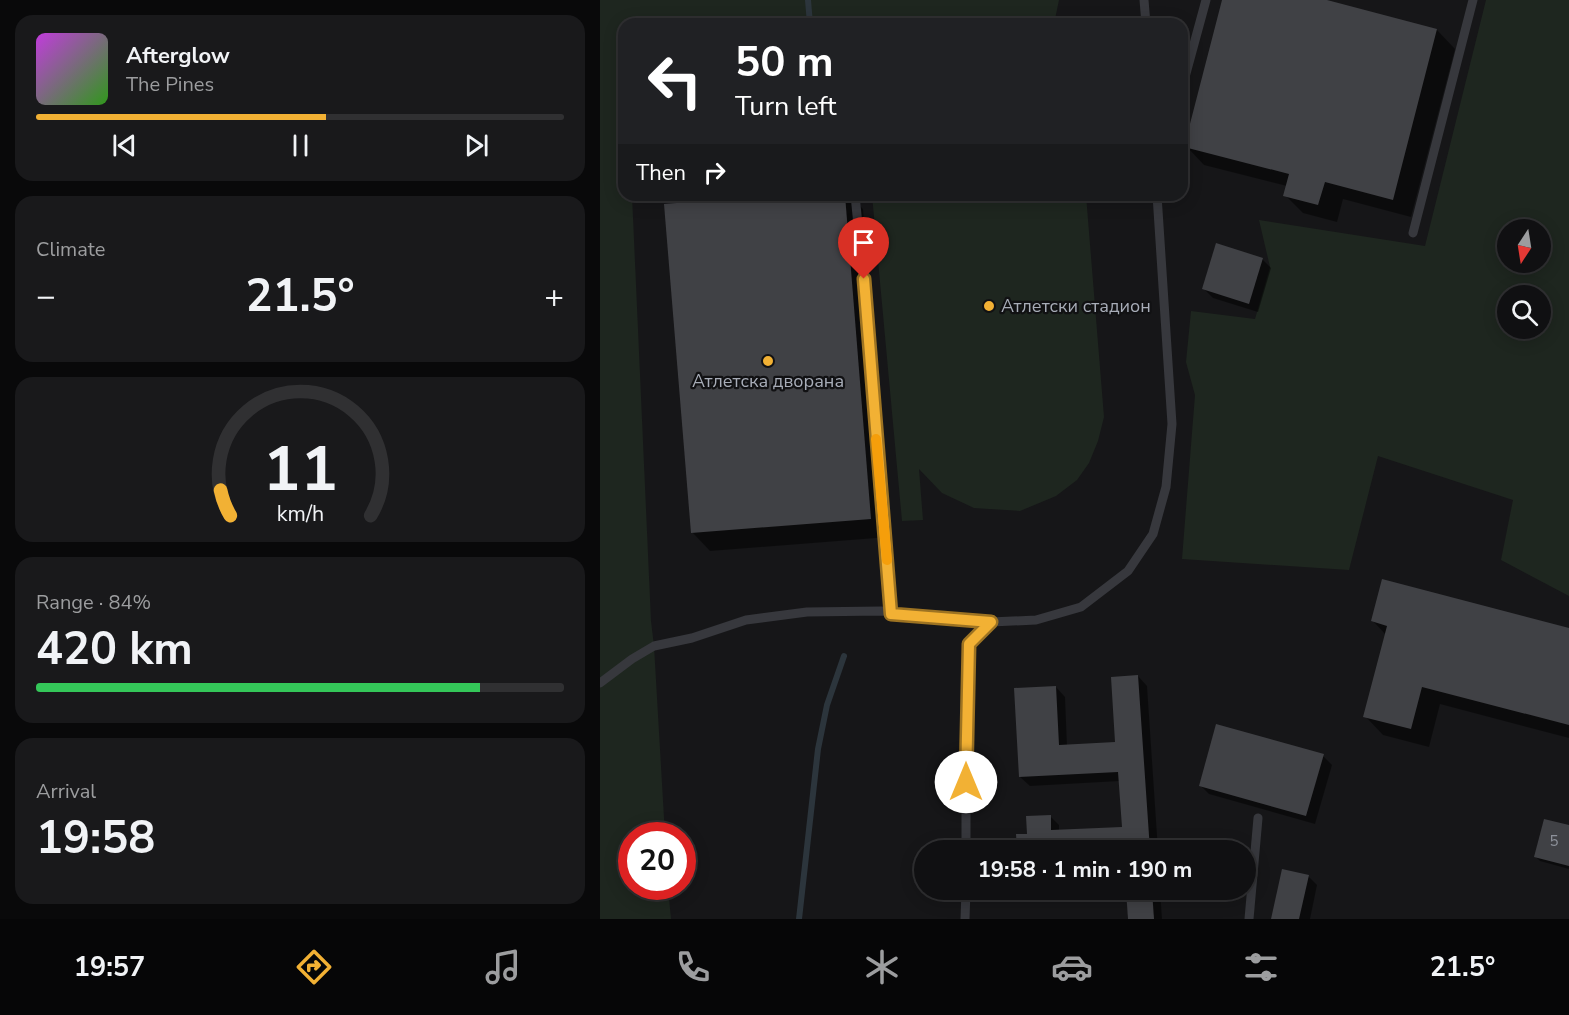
<!DOCTYPE html>
<html lang="en">
<head>
<meta charset="utf-8">
<style>
  :root { --surface:#101012; --page:#19191b; --text:#f1f3f6; --muted:#9c9d9f; --line:#303032; --accent:#f2b134 }
  body { margin:0; font-family:"Nunito Sans",sans-serif; background:var(--page); color:var(--text); height:100vh; display:flex; flex-direction:column; font-size:22px; white-space:nowrap }
  * { box-sizing:border-box; margin:0 }
  p { font-size:20px; color:var(--muted) }
  .icon { flex:none; width:33px; height:33px; fill:none; stroke:currentColor; stroke-width:2; stroke-linecap:round; stroke-linejoin:round }
  .map { position:relative; flex:1; overflow:hidden }
  .details { display:flex; flex-direction:column; gap:15px; padding:15px; background:#09090a; width:600px }
  .details>* { flex:none }
  .hud { position:absolute; left:18px; top:18px; width:570px; height:183px; border-radius:18px; box-shadow:0 3px 15px #0003,0 0 0 2px var(--line); background:#202124; color:#fff; overflow:hidden }
  .needle { width:39px; rotate:192deg }
  .fabs { position:absolute; left:897px; top:219px; display:grid; gap:12px }
  .fabs a { display:grid; place-items:center; width:54px; height:54px; border-radius:50%; background:var(--surface); box-shadow:0 3px 15px #0003,0 0 0 2px var(--line); font-size:30px }
  .speed { position:absolute; left:18px; top:822px; display:flex; gap:12px; font-size:30px; font-weight:700; text-align:center }
  .speed>* { display:grid; place-content:center; width:78px; height:78px; border-radius:50%; background:var(--surface); box-shadow:0 3px 15px #0003,0 0 0 2px var(--line); line-height:1 }
  .speed .limit { border:9px solid #d22; background:#fff; color:#111 }
  .pin { position:absolute; display:grid; place-items:center; width:51px; height:51px; color:#fff; margin:-62px -26px; border-radius:50% 50% 50% 0; rotate:-45deg; box-shadow:0 0 6px #0007 }
  .pin .icon { rotate:45deg }
  .me { position:absolute; width:66px; margin:-33px; rotate:0deg; stroke-linejoin:round; filter:drop-shadow(0 0 4px #0008) }
  .turn { display:flex; align-items:center; gap:21px; height:126px; padding:0 18px; font-size:27px }
  .turn .icon { width:78px; height:78px; stroke-width:2.5 }
  .turn b { display:block; font-size:42px; line-height:51px }
  .then { display:flex; align-items:center; height:57px; padding:0 18px; background:#0003; gap:12px; font-size:22px }
  .big { font-size:45px; font-weight:700; line-height:1.1 }
  .details .widget { flex:1; display:flex; flex-direction:column; justify-content:center; gap:9px; min-width:0; padding:0 21px; border-radius:18px; background:var(--page) }
  .details .dial { align-items:center; gap:0 }
  .dial svg { height:156px; overflow:visible; fill:none; stroke:var(--line); stroke-width:7; stroke-linecap:round; text-anchor:middle }
  .dial text { fill:var(--text); stroke:none }
  .song { display:flex; align-items:center; gap:18px }
  .cover { width:72px; height:72px; border-radius:9px; background:linear-gradient(135deg,hsl(290 70% 55%),hsl(110 70% 35%)) }
  .played { height:6px; border-radius:3px; background:linear-gradient(90deg,var(--accent) 55%,var(--line) 55%) }
  .keys { display:flex; justify-content:space-around; direction:ltr }
  .heat { display:flex; justify-content:space-between; align-items:center; font-size:33px; direction:ltr }
  .charge { height:9px; border-radius:4px; background:linear-gradient(90deg,#34c759 84%,var(--line) 0) }
  .trip { position:absolute; left:314px; top:840px; width:342px; height:60px; border-radius:30px; background:var(--surface); box-shadow:0 3px 15px #0003,0 0 0 2px var(--line); font-weight:700; line-height:60px; text-align:center }
  .dock { display:flex; height:96px; justify-content:space-around; align-items:center; background:#060607; color:var(--muted) }
  .dock .icon { width:42px; height:42px }
  .dock .on { color:var(--accent) }
  .dock b { font-size:27px; color:var(--text) }
  main { display:flex; flex:1; min-height:0 }
  .map>svg:first-child { display:block }
</style>
</head>
<body>
<main>
<section class="details">
<div class="widget">
<div class="song"><i class="cover"></i><div><b>Afterglow</b><p>The Pines</p></div></div>
<div class="played"></div>
<div class="keys"><svg class="icon" aria-label="previous" viewBox="0 0 24 24"><path d="M18 5L8 12l10 7zM5 5v14"/></svg><svg class="icon" aria-label="pause" viewBox="0 0 24 24"><path d="M8 5v14M16 5v14"/></svg><svg class="icon" aria-label="next" viewBox="0 0 24 24"><path d="M6 5l10 7-10 7zM19 5v14"/></svg></div>
</div>
<div class="widget"><p>Climate</p>
<div class="heat"><a>−</a><b class="big">21.5°</b><a>+</a></div>
</div>
<div class="widget dial"><svg viewBox="0 0 100 80">
<path d="M14 69A42 42 0 1 1 86 69"/>
<path d="M14 69A42 42 0 0 1 9 56" stroke="#f2b134"/>
<text x="50" y="56" font-size="32" font-weight="700">11</text>
<text x="50" y="72" font-size="11">km/h</text>
</svg></div>
<div class="widget"><p>Range · 84%</p><b class="big">420 km</b><div class="charge"></div></div>
<div class="widget"><p>Arrival</p><b class="big">19:58</b></div>
</section>
<div class="map">
<svg width="969" height="919" viewBox="0 0 969 919">
  <rect width="100%" height="100%" fill="#161618"/>
  <g fill="#1e261f" fill-rule="evenodd">
    <path d="M0 0H459L454 24H24V195H32L51 621 54 646 65 835 32 836V886L68 887 71 919H0Z"/>
    <path d="M886 0H969V596L901 560 913 500 778 456 749 570 582 559 595 395 586 362 591 311 655 319 670 267 659 220 825 246ZM908 230H940V262H908ZM908 296H940V328H908Z"/>
    <path d="M272 195H486L504 417 498 441 489 463 477 480 456 496 420 511 374 508 342 493 319 469 323 520 302 521Z"/>
  </g>
  <g fill="#0007">
    <path d="M624 0H721L837 30 855 49 811 217 743 199 737 222 703 213 685 195 687 186 604 165 586 146Z"/>
    <path d="M195 195H248L263 209 289 537 110 551 92 532Z"/>
    <path d="M662 259 671 268 658 312 613 298 604 289Z"/>
    <path d="M773 621 969 629V738L840 704 829 747 783 735 765 716 786 635Z"/>
    <path d="M538 676 547 686 558 850H418V836H429L450 816 459 825V831L523 828 520 781 430 786 420 777 456 687 465 697 467 746 517 743Z"/>
    <path d="M723 756 732 765 715 824 609 794 600 785Z"/>
    <path d="M969 827V869L940 861 936 857Z"/>
    <path d="M708 876 717 885 710 919H672Z"/>
    <path d="M528 890H560L562 919H530Z"/>
  </g>
  <g fill="none" stroke-linecap="round" stroke-linejoin="round">
    <g stroke="#2c353c" stroke-width="6">
      <path d="M208 0 210 24"/>
      <path d="M199 919 218 749 227 705 244 656"/>
    </g>
  </g>
  <g fill="#404145">
    <path d="M622 0H727L837 29 793 200 725 182 718 205 683 196 689 174 584 147Z"/>
    <path d="M175 195H245L271 519 91 533 64 204Z"/>
    <path d="M616 243 663 258 649 304 602 289Z"/>
    <path d="M782 579 969 628V725L822 687 811 729 763 717 787 626 771 621Z"/>
    <path d="M538 675 550 850H417L416 834H427L426 816 451 815V830L522 827 518 772 419 777 414 688 456 686 459 745 515 742 511 677Z"/>
    <path d="M616 724 724 754 706 816 599 786Z"/>
    <path d="M944 819 969 825V866L934 857Z"/>
    <path d="M682 869 709 875 699 919H671Z"/>
    <path d="M526 890H552L554 919H528Z"/>
  </g>
  <g fill="none" stroke-linecap="round" stroke-linejoin="round">
    <g stroke="#37383d" stroke-width="9">
      <path d="M544 0 546 24"/>
      <path d="M582 88 606 0"/>
      <path d="M255 195 267 315 280 494 291 614"/>
      <path d="M813 233 873 0"/>
      <path d="M0 683 32 659 54 646 92 638 146 620 207 612 281 611 391 622 436 620 481 607 528 571 553 534 566 487 572 424 557 195"/>
      <path d="M366 850V714L369 644 391 622"/>
      <path d="M365 919 366 890"/>
      <path d="M649 919 658 818"/>
    </g>
  </g>
  <g fill="none" stroke-linecap="round" stroke-linejoin="round">
    <defs>
      <path id="route" d="M264 279 291 614 391 622 369 644 366 782"/>
    </defs>
    <use href="#route" stroke="#9d7322" stroke-width="15"/>
    <use href="#route" stroke="#f2b134" stroke-width="10"/>
    <path stroke="#f59e0b" stroke-width="10" d="M276 439 287 560"/>
  </g>
  <g fill="#f2b134" stroke="#111113" stroke-width="2">
    <circle cx="389" cy="306" r="6"/>
    <circle cx="168" cy="361" r="6"/>
  </g>
  <g text-anchor="middle" stroke-width="4.5" stroke-linejoin="round" paint-order="stroke">
    <g font-size="15" fill="#8e929b">
      <text x="954" y="846">5</text>
    </g>
    <g font-size="18" fill="#a8adb8" stroke="#111113" text-anchor="start">
      <text x="401" y="312">Атлетски стадион</text>
      <text x="168" y="387" text-anchor="middle">Атлетска дворана</text>
    </g>
  </g>
</svg>
<div class="fabs">
<a><svg class="needle" viewBox="-14 -14 28 28"><path d="M0-13l5 13h-10z" fill="#e53935"/><path d="M0 13l5-13h-10z" fill="#9c9d9f"/></svg></a>
<a><svg class="icon" aria-label="search" viewBox="0 0 24 24"><circle cx="10" cy="10" r="6"/><path d="M15 15l6 6"/></svg></a>
</div>
<div class="speed"><div class="limit">20</div></div>
<div class="pin" style="left:264px;top:279px;background:#d93025"><svg class="icon" aria-label="arrive" viewBox="0 0 24 24"><path d="M6 21V4h12l-3 4 3 4H6"/></svg></div>
<svg class="me" style="left:366px;top:782px" viewBox="-20 -20 40 40"><circle r="19" fill="#fff"/><path d="M0-13L10 11 0 6-10 11z" fill="#f2b134"/></svg>
<div class="trip">19:58 · 1 min · 190 m</div>
<div class="hud">
<div class="turn"><svg class="icon" aria-label="left" viewBox="0 0 24 24"><path d="M17 20v-9H6M10 6l-5 5 5 5"/></svg><div><b>50 m</b>Turn left</div></div>
<div class="then">Then<svg class="icon" aria-label="right" viewBox="0 0 24 24"><path d="M7 20v-9h11M14 6l5 5-5 5"/></svg></div>
</div>
</div>
</main>
<nav class="dock">
<b>19:57</b>
<svg class="icon on" aria-label="directions" viewBox="0 0 24 24"><path d="M12 3l9 9-9 9-9-9zM9 14v-3h6M13 9l2 2-2 2"/></svg>
<svg class="icon" aria-label="music" viewBox="0 0 24 24"><path d="M9 18V5l10-2v13"/><circle cx="6" cy="18" r="3"/><circle cx="16" cy="16" r="3"/></svg>
<svg class="icon" aria-label="phone" viewBox="0 0 24 24"><path d="M5 4h4l2 5-3 2q2 4 5 5l2-3 5 2v4C11 20 4 13 5 4z"/></svg>
<svg class="icon" aria-label="climate" viewBox="0 0 24 24"><path d="M12 3v18M4 7l16 10M4 17L20 7"/></svg>
<svg class="icon" aria-label="car" viewBox="0 0 24 24"><path d="M5 17H2v-5l4-1 3-4h7l3 4 3 1v5h-3M9 17h6M6 11h13"/><circle cx="7" cy="17" r="2"/><circle cx="17" cy="17" r="2"/></svg>
<svg class="icon" aria-label="filters" viewBox="0 0 24 24"><path d="M4 7h16M4 17h16"/><circle cx="9" cy="7" r="2"/><circle cx="15" cy="17" r="2"/></svg>
<b>21.5°</b>
</nav>
</body>
</html>
